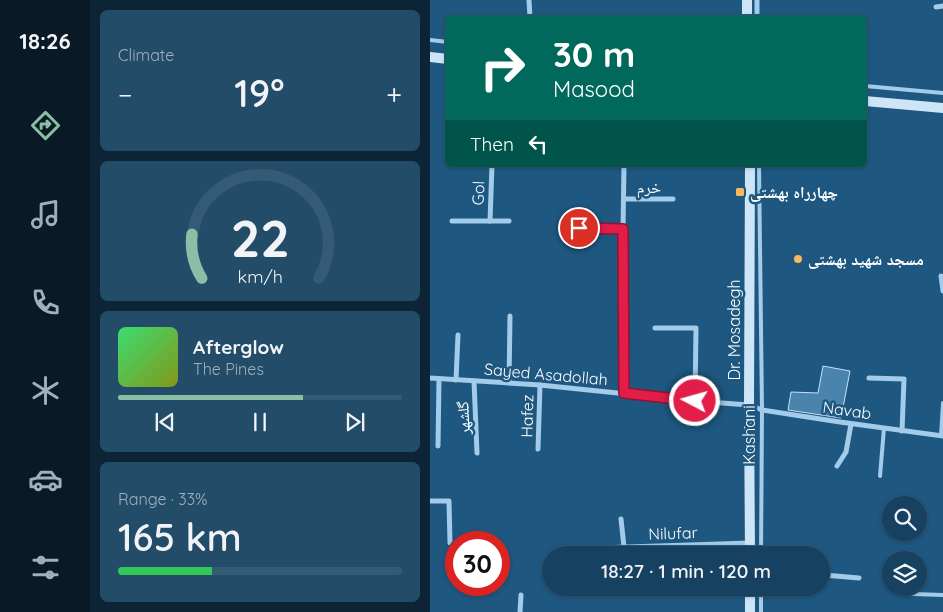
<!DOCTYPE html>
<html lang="en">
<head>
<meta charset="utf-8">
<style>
  :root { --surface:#164160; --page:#234c69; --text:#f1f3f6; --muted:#9eafbd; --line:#355a75; --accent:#8abfa5 }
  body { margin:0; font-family:Quicksand,"Noto Naskh Arabic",sans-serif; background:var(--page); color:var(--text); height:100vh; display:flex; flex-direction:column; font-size:19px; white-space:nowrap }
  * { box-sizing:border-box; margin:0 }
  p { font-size:16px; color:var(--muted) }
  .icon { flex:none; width:28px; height:28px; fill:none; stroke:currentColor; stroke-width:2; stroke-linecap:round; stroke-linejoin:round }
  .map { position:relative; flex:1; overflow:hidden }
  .panel { display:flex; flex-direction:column; gap:10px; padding:10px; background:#0c2435; width:340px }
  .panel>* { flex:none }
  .banner { position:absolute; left:15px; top:15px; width:422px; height:152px; border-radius:8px; box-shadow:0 1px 4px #0004,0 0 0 1px var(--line); background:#00695c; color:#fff; overflow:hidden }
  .buttons { position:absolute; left:452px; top:496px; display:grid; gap:10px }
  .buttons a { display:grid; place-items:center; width:45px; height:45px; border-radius:50%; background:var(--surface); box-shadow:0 1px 4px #0004,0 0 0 1px var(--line); font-size:25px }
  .speed { position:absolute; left:15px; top:531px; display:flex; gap:10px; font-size:25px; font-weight:700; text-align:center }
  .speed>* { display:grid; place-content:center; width:65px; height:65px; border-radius:50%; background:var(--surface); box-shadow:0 1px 4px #0004,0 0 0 1px var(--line); line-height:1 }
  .speed .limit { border:8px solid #d22; background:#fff; color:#111 }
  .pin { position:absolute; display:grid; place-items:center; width:42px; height:42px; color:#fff; margin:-21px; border:2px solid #fff; border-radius:50%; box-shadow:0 1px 5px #0007 }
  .me { position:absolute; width:55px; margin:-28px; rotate:276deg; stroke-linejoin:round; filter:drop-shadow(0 0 4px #0008) }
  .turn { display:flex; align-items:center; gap:18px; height:105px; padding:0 25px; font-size:22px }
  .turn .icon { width:65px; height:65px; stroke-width:2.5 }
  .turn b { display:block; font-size:35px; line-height:42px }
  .then { display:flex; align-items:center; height:48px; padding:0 25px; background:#0003; gap:10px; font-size:19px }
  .big { font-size:38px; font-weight:600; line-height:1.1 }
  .panel .tile { flex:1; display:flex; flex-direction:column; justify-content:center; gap:8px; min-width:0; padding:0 18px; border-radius:8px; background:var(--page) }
  .panel .dial { align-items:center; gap:0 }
  .dial svg { height:130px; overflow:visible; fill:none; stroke:var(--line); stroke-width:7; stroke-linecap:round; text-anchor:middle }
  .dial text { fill:var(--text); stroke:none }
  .song { display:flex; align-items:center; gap:15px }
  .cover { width:60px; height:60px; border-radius:8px; background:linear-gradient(135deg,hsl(140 70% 55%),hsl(70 70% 35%)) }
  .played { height:5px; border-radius:2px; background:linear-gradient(90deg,var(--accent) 65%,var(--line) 65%) }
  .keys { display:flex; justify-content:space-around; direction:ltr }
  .heat { display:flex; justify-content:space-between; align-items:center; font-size:28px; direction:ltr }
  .charge { height:8px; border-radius:4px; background:linear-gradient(90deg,#34c759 33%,var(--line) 0) }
  .trip { position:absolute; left:112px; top:546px; width:288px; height:50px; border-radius:25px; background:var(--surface); box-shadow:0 1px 4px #0004,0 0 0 1px var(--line); font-weight:600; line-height:50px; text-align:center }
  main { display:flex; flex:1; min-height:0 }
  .dock { display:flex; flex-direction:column; width:90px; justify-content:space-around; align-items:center; background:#091a26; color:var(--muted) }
  .dock .icon { width:35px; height:35px }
  .dock .active { color:var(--accent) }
  .dock b { font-size:22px; color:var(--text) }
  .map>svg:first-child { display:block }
</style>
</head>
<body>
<main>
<nav class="dock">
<b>18:26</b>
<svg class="icon active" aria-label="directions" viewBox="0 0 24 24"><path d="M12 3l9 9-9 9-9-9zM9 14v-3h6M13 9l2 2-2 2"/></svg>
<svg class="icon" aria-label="music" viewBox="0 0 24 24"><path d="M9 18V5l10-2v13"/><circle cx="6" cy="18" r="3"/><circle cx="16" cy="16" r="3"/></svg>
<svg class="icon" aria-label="phone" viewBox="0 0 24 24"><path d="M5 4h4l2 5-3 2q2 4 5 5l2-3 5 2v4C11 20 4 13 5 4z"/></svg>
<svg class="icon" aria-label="climate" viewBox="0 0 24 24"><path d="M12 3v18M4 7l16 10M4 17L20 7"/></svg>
<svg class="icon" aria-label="car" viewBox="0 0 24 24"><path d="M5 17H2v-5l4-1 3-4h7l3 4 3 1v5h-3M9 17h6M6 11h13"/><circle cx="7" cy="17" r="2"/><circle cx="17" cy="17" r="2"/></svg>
<svg class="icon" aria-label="filters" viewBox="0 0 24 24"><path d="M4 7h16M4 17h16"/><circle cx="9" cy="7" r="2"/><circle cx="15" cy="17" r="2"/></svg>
</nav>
<section class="panel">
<div class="tile"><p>Climate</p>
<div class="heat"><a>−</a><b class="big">19°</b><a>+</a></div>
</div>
<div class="tile dial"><svg viewBox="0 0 100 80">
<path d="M14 69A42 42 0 1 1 86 69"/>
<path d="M14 69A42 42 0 0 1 8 42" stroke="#8abfa5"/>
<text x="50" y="56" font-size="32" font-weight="700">22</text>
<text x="50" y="72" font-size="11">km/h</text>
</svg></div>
<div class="tile">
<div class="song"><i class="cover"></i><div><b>Afterglow</b><p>The Pines</p></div></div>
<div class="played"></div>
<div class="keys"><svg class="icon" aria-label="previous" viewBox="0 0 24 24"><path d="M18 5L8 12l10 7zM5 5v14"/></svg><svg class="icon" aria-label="pause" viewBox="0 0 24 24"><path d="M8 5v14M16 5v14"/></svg><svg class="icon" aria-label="next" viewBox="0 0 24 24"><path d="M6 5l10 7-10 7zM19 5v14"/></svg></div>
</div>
<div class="tile"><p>Range · 33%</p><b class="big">165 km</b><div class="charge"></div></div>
</section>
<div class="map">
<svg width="513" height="612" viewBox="0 0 513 612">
  <rect width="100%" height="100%" fill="#1e5780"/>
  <path fill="#4a83ac" stroke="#c6e3f7" d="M393 366 420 371 411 418 358 410 361 392 388 393Z"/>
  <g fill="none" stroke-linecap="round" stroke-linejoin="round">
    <g stroke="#a2cce9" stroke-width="4">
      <path d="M0 40 18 42"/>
      <path d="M435 86 513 93"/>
      <path d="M329 165 332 410 331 555"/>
      <path d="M511 436 513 403"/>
      <path d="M450 476 454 428"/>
      <path d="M482 594 513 595"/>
      <path d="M331 612V589"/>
    </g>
    <g stroke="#a2cce9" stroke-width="5">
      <path d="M99 0 100 18"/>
      <path d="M327 0V18"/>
      <path d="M506 7 513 6"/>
      <path d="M137 165H153"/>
      <path d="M194 165 193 229 194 393"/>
      <path d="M194 199H243"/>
      <path d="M22 221H79"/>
      <path d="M60 221 62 165"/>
      <path d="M149 228 193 229"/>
      <path d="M513 277 511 276 513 291"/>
      <path d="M225 328H266L265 401"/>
      <path d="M0 378 110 385 265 401 319 405 332 410 410 422 513 436"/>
      <path d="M439 378 474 379 472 431"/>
      <path d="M26 380 28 335"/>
      <path d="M44 381 47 453"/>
      <path d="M79 383 80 316"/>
      <path d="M8 446 9 379"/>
      <path d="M108 449 110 385"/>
      <path d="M407 466 416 452 421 424"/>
      <path d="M0 501H19L20 543"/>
      <path d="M191 519 194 547"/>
      <path d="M167 548 320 543"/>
      <path d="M391 579 394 575 429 578"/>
      <path d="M320 589 382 592 385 588"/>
      <path d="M90 612 91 595"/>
    </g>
    <g stroke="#cde5f7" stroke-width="10">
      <path d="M317 0V18"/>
      <path d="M0 57 18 59"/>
      <path d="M435 101 513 108"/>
      <path d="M320 555 319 405 320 165"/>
      <path d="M320 588V612"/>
    </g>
  </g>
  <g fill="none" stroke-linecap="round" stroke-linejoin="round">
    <defs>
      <path id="route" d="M149 228 193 229 194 393 265 401"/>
    </defs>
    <use href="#route" stroke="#92132f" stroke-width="12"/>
    <use href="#route" stroke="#e11d48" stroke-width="9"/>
  </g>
  <g fill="#f8b761" stroke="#1e5780" stroke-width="2">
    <rect x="305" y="187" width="10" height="10" rx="2.5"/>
    <circle cx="368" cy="259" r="5"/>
  </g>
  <g text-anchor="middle" stroke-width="5" stroke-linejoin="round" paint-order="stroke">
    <g font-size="16" fill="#fff" stroke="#1e5780">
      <text x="219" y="193">خرم</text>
      <text transform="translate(48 193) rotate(-88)" y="6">Gol</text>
      <text transform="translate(304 330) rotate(-90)" y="6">Dr. Mosadegh</text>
      <text transform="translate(116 374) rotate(5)" y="6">Sayed Asadollah</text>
      <text transform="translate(417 410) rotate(8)" y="6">Navab</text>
      <text transform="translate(97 416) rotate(-89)" y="6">Hafez</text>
      <text transform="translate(33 418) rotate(-93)" y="6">گلشهر</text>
      <text transform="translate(319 435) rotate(-90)" y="6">Kashani</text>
      <text transform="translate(243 533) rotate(-2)" y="6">Nilufar</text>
    </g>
    <g font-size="16" font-weight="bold" fill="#fff" stroke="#1e5780" text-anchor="start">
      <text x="320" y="198">چهارراه بهشتی</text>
      <text x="378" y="265">مسجد شهید بهشتی</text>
    </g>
  </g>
</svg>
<div class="buttons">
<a><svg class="icon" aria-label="search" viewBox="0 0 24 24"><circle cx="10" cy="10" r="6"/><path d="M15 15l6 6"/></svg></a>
<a><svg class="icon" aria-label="layers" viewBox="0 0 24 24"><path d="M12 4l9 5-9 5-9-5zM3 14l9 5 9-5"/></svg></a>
</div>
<div class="speed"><div class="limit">30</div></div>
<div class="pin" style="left:149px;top:228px;background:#d93025"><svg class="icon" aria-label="arrive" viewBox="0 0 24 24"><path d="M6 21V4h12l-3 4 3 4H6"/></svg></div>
<svg class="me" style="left:265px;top:401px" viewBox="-20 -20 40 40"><circle r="17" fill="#e11d48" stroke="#fff" stroke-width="3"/><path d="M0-11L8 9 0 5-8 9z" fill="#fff"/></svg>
<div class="trip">18:27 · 1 min · 120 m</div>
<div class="banner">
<div class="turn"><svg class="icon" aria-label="right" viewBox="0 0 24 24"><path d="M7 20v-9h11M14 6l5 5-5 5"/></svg><div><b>30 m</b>Masood</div></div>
<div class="then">Then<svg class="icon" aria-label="left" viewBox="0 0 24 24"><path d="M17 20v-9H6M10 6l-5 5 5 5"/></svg></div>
</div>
</div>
</main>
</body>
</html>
